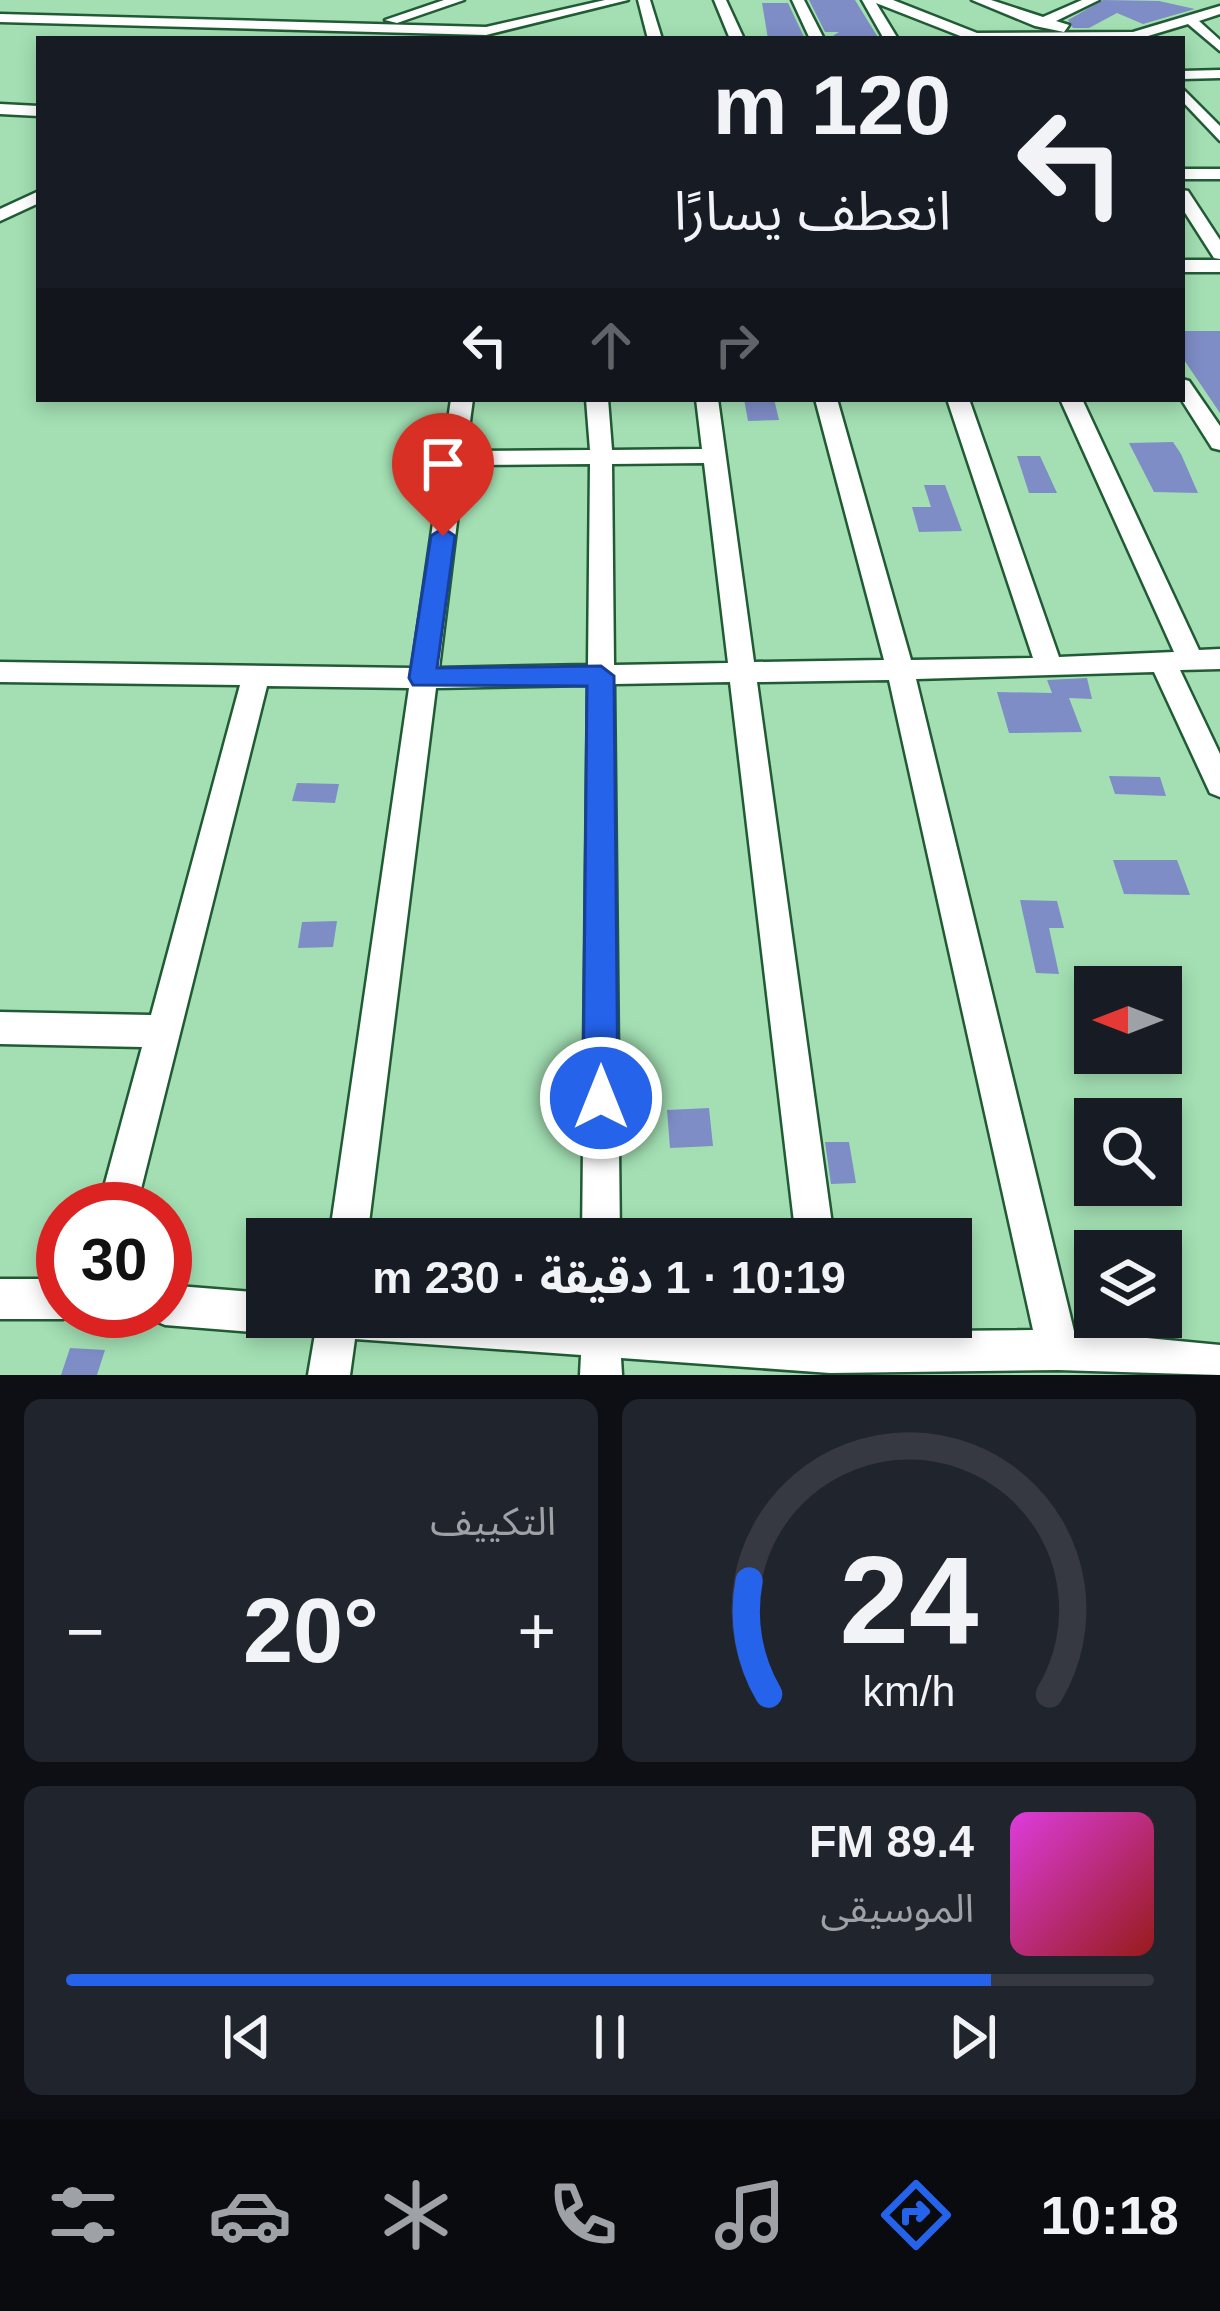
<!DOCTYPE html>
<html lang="ar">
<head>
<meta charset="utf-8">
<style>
  :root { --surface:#171b24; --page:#20242c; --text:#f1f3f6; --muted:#9ea1a6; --line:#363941; --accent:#2563eb }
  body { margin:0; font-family:Helvetica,"Noto Sans Arabic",sans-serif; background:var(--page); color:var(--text); direction:rtl; height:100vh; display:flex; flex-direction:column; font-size:45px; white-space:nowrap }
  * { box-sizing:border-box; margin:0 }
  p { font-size:39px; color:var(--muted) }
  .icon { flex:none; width:66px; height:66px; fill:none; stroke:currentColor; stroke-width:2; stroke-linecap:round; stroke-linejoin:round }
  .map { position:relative; height:1375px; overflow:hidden; direction:ltr }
  .drawer { display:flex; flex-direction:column; gap:24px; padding:24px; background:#0d0f14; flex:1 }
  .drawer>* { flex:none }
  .guide { position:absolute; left:36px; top:36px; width:1149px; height:366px; border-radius:0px; box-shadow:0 6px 18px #0003; direction:rtl; background:#171b24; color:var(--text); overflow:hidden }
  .needle { width:78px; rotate:270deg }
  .tools { position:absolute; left:1074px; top:966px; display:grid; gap:24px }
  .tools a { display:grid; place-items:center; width:108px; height:108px; border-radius:0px; background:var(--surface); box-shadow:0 6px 18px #0003; font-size:60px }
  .speed { position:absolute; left:36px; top:1182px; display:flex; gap:24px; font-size:60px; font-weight:700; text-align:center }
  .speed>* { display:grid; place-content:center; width:156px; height:156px; border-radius:50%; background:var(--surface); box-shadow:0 6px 18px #0003; line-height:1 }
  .speed .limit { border:18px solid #d22; background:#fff; color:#111 }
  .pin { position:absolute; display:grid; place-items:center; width:102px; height:102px; color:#fff; margin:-123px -51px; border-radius:50% 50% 50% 0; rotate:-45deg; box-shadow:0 0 12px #0007 }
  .pin .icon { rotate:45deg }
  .me { position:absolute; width:132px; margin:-66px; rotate:0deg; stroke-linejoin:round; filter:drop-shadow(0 0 9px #0008) }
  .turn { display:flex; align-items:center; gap:42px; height:252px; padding:0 36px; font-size:54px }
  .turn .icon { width:156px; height:156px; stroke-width:2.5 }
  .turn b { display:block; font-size:84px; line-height:102px }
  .lanes { display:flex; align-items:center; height:114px; padding:0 36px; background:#0003; justify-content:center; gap:60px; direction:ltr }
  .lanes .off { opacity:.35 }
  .big { font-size:90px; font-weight:700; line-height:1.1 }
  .drawer .widget { flex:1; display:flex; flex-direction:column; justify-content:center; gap:18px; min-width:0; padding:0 42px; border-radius:18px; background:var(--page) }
  .drawer .dial { align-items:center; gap:0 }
  .dial svg { height:312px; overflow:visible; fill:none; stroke:var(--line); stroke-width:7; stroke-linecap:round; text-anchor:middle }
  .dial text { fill:var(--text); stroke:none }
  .song { display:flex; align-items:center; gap:36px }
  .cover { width:144px; height:144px; border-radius:18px; background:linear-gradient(135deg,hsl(300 70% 55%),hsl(0 70% 35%)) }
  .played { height:12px; border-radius:6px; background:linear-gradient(90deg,var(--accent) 85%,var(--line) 85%) }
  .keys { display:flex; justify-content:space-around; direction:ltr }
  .heat { display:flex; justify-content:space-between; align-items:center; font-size:66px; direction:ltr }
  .drawer .tiles { flex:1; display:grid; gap:24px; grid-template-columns:1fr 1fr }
  .widget:last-child { grid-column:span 2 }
  .trip { position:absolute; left:246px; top:1218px; width:726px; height:120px; border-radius:0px; background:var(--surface); box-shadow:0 6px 18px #0003; font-weight:700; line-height:120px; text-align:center; direction:rtl }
  .tab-bar { display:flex; height:192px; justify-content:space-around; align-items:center; background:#090b0e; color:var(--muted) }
  .tab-bar .icon { width:84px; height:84px }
  .tab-bar .current { color:var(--accent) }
  .tab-bar b { font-size:54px; color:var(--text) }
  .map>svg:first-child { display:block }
</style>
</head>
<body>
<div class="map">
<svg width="1220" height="1375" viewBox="0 0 1220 1375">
  <rect width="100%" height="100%" fill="#a3dfb3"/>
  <g fill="#7e8dc6">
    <path d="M809 0H855L879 39H828L839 32H825Z"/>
    <path d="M1103 0 1159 1 1195 9 1143 24 1117 13 1089 28H1073L1068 20Z"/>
    <path d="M762 3H788L805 39H768Z"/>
    <path d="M1182 331H1220V413L1182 357Z"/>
    <path d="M744 399H774L779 420 748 421Z"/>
    <path d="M1173 442 1181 454 1198 493 1154 492 1129 443Z"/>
    <path d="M1017 456H1040L1057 493H1029Z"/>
    <path d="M924 485H945L962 531 919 532 912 507H931Z"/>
    <path d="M1087 678 1092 699 1069 698 1082 732 1009 733 997 692 1052 693 1047 680Z"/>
    <path d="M1109 776 1160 777 1166 796 1115 794Z"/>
    <path d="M297 783 339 784 335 803 292 801Z"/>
    <path d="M1113 860H1177L1190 895 1124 894Z"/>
    <path d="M1020 900 1057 901 1064 928H1049L1059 974 1036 973Z"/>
    <path d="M337 921 333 947 298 948 302 922Z"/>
    <path d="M709 1108 713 1146 670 1148 667 1110Z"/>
    <path d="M825 1142H849L856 1183 831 1184Z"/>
    <path d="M70 1348 105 1350 97 1375H61Z"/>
  </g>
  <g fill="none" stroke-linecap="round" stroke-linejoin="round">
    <defs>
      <g id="minor">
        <path d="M444 0H464L397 23 385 20Z"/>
        <path d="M605 0H628L486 35 0 22V14L486 27Z"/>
        <path d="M638 0H650L662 39H648Z"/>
        <path d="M714 0H726L744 39H730Z"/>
        <path d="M792 0H804L824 39H810Z"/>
        <path d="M862 0H893L977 33 1133 32 1220 6V14L1199 21 1220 40V51L1188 24 1138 39H968L876 3 898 39H884Z"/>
        <path d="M972 0H991L1043 17 1082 0H1099L1056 21 1069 25 1064 32 1035 26Z"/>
        <path d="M1220 70V78L1182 79V71Z"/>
        <path d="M1182 88 1220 126V141L1182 101Z"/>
        <path d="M0 104 39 106V116L0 114Z"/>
        <rect x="1182" y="169" width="38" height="10"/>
        <path d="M1182 190 1188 191 1220 240V259L1214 258 1182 208Z"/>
        <path d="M39 191V203L0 221V209Z"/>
        <rect x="1182" y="260" width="38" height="12"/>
        <path d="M1182 379 1189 381 1220 426V450L1212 448 1181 399Z"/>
        <path d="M451 399H473L466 451 590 450 586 399H608L612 450 702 449 696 399H718L754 662 884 660 815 399H837L911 660 1033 658 947 399H969L1059 657 1174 652 1060 399H1082L1199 650 1220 649V669L1180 670 1220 754V797L1210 793 1154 672 916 679 1074 1331 1220 1345V1375L1058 1370 830 1373 621 1358 622 1375H580L581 1355 355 1339 350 1375H308L315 1334 309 1331 303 1317H621L807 1331 805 1317H845L847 1332 1033 1330 889 680 757 682 834 1239H796L730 682 614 684 620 1239H582L588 685 436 688 367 1239H329L409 688 267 686 136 1209H98L142 1047 0 1044V1012L151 1015 240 685 0 682V662L412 668ZM704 463 728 663 614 665 612 464ZM590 464 588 665 439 668 464 465Z"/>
        <path d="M0 1279H63V1311L77 1313 63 1319H0Z"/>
        <path d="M165 1285 267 1293V1317H285L281 1327 267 1333 165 1325 151 1319 148 1311H165Z"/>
      </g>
    </defs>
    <use href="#minor" stroke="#215b35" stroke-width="5"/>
    <use href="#minor" fill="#fff" fill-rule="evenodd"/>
  </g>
  <path fill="#2563eb" stroke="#184099" stroke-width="3" d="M443 528 455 536 437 668 601 666 614 676 618 1098 613 1111 601 1116 588 1111 583 1098 587 686 413 685 409 678 431 536Z"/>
</svg>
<div class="tools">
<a><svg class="needle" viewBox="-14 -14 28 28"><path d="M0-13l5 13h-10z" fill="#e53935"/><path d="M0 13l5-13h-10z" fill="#9ea1a6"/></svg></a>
<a><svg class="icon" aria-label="search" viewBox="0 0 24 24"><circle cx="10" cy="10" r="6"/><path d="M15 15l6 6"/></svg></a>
<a><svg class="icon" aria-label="layers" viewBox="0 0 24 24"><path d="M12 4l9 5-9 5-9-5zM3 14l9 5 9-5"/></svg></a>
</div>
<div class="speed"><div class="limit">30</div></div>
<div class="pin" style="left:443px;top:536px;background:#d93025"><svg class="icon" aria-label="arrive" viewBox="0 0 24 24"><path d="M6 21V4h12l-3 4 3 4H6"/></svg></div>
<svg class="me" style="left:601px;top:1098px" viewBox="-20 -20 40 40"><circle r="17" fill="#2563eb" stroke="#fff" stroke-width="3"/><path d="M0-11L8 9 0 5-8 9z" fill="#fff"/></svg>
<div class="trip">10:19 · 1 دقيقة · 230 m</div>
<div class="guide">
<div class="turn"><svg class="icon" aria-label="left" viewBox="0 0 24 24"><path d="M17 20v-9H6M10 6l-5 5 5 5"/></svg><div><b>120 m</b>انعطف يسارًا</div></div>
<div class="lanes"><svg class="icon" aria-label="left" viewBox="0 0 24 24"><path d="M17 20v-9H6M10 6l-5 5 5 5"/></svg><svg class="icon off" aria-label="ahead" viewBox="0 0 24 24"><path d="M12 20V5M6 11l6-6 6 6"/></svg><svg class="icon off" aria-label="right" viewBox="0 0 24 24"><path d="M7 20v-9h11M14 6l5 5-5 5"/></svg></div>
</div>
</div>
<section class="drawer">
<div class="tiles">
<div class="widget dial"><svg viewBox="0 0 100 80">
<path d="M14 69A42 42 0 1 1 86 69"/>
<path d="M14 69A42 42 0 0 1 9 40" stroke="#2563eb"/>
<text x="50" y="56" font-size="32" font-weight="700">24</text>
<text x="50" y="72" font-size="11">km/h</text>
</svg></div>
<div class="widget"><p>التكييف</p>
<div class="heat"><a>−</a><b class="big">20°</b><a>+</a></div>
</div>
<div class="widget">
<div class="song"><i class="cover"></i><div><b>89.4 FM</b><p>الموسيقى</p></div></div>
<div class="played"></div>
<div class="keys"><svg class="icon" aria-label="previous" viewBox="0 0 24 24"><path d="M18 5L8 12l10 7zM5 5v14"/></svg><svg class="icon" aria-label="pause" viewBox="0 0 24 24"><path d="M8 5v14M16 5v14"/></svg><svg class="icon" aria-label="next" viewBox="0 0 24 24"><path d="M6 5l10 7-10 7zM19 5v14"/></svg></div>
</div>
</div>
</section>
<nav class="tab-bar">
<b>10:18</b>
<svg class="icon current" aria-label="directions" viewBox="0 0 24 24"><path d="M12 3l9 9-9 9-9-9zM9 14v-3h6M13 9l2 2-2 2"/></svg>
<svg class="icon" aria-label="music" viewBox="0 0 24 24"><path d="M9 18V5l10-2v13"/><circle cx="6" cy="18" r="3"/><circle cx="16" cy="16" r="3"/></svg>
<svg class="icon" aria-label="phone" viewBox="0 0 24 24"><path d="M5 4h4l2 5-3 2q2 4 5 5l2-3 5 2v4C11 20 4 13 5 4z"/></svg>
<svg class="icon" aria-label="climate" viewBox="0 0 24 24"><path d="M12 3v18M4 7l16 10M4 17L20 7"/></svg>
<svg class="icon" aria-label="car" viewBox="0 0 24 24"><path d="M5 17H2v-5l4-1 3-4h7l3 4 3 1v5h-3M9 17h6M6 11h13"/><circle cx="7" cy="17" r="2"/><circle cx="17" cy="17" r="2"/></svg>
<svg class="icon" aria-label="filters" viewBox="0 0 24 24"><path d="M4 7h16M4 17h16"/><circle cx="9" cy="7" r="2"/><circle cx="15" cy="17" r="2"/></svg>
</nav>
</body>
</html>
